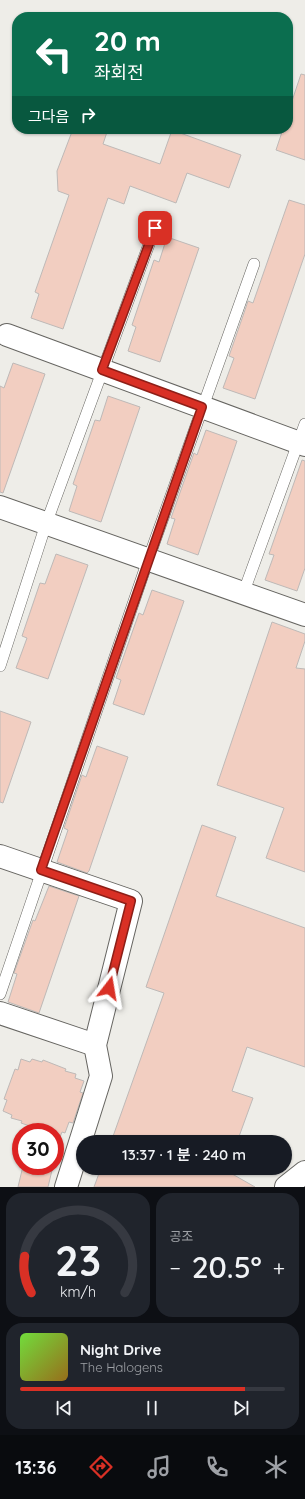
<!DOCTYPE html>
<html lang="ko">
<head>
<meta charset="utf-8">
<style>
  :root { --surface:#171b24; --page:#20242c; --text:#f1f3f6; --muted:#9ea1a6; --line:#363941; --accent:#d93025 }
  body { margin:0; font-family:Quicksand,"Noto Sans KR",sans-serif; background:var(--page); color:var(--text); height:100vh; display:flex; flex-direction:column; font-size:15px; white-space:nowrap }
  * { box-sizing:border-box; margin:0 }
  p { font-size:13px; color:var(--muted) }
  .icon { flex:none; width:22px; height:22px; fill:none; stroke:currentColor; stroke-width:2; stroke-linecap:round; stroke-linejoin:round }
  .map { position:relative; height:1187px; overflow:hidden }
  .panel { display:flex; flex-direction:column; gap:6px; padding:6px; background:#0d0f14; flex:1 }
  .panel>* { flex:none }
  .top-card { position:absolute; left:12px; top:12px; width:281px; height:122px; border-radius:16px; box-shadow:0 1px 3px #0004; background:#0b6e4f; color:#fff; overflow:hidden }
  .speed { position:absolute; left:12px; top:1123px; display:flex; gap:8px; font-size:20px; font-weight:700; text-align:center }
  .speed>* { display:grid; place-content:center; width:52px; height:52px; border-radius:50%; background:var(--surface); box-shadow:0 1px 3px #0004; line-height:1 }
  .speed .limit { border:6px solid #d22; background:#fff; color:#111 }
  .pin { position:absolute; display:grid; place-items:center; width:34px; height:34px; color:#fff; margin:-17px; border-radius:8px; box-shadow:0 2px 6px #0006 }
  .me { position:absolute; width:44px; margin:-22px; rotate:14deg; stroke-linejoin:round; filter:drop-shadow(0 0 3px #0008) }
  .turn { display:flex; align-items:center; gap:14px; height:84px; padding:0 16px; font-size:18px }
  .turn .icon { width:52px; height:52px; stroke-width:2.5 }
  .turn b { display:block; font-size:28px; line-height:34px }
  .then { display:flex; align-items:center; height:38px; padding:0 16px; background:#0003; gap:8px; font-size:15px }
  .big { font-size:30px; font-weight:600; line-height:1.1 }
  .panel .widget { flex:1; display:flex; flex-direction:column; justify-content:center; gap:6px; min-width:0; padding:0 14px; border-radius:16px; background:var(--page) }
  .panel .dial { align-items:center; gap:0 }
  .dial svg { height:104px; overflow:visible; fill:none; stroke:var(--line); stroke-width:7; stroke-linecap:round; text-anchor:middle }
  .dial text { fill:var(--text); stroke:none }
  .song { display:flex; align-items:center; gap:12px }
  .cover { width:48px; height:48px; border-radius:6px; background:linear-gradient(135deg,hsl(100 70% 55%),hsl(40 70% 35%)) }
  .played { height:4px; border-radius:2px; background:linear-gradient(90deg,var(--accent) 85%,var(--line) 85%) }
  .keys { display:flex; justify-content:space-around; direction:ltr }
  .heat { display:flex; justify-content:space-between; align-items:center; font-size:22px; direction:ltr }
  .panel .tiles { flex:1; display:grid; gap:6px; grid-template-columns:1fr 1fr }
  .widget:last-child { grid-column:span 2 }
  .trip { position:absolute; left:76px; top:1135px; width:216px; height:40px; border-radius:20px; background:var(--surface); box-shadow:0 1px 3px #0004; font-weight:600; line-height:40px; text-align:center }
  .dock { display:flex; height:64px; justify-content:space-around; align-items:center; background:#090b0e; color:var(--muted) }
  .dock .icon { width:28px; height:28px }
  .dock .active { color:var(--accent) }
  .dock b { font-size:18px; color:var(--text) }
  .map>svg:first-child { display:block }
</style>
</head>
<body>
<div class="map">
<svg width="305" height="1187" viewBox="0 0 305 1187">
  <rect width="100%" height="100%" fill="#eeede8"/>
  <g fill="#f2cec1" stroke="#beb9b7">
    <path d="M301 74 305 75V160L276 150 283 129H288V113Z"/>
    <path d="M73 129H108L103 144 160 164 172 130 241 155 229 188 187 173 176 203 130 186 124 204 108 198 63 329 31 318 39 294 35 292 69 195 58 191 57 171Z"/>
    <path d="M289 200 305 205V254L255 399 223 388 234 358 229 356 245 310 248 301 253 303Z"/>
    <path d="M167 237 199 248 160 362 128 351 136 327 132 325 154 260 159 262Z"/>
    <path d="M13 363 45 374 3 493 0 492V386L4 388Z"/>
    <path d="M108 396 140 407 101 522 69 511 77 486 73 484 95 420 100 421Z"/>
    <path d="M206 430 237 441 198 555 167 544 175 519 171 518 194 453 197 455Z"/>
    <path d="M302 460 305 461V568L297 591 265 580 274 555 269 554Z"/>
    <path d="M56 554 88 565 48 679 16 668 27 638 22 636 40 583 45 584Z"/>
    <path d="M152 590 184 601 144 715 113 704 121 680 116 678 139 613 143 615Z"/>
    <path d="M272 622 305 634V641L296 668 305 669V872L266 858 284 808 217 785Z"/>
    <path d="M0 711 31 722 3 803 0 802Z"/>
    <path d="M97 746 128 757 89 871 87 873 57 862 68 830 64 828 82 775 86 777Z"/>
    <path d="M202 825 236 837 216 896 305 928V1067L247 1047 232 1091 253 1098 237 1142H111L164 993 146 987Z"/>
    <path d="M49 886 79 896 39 1013 8 1002 17 974 14 973 33 920 35 921Z"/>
    <path d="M21 1059 30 1062 32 1059 42 1062 43 1060 66 1069 65 1071 76 1074 75 1078 84 1081 80 1092 83 1093 73 1123 69 1122 65 1133 62 1132 60 1137 55 1135V1132H47L21 1123 22 1121 11 1118 12 1115 3 1111 7 1100 4 1099 15 1069 18 1070Z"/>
    <path d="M23 1166H53L48 1187H18Z"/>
    <path d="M101 1168H228L227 1171 255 1187H94Z"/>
  </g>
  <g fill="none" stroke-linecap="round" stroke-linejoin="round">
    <defs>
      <g id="service">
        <path d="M243 594 305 424"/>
        <path d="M0 666 46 524 155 228"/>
        <path d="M0 994 148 560 254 264"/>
      </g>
      <g id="minor">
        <path d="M7 335 305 445"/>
        <path d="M0 507 305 615"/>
        <path d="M0 856 131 901 95 1045 101 1076 66 1187"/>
        <path d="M0 1013 95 1045"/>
        <path d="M286 1187 305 1172"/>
      </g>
    </defs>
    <use href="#service" stroke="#666561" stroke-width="12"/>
    <use href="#minor" stroke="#666561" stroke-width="24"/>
    <use href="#service" stroke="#fff" stroke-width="11"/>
    <use href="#minor" stroke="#fff" stroke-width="22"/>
  </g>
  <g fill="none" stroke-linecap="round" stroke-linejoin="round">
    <defs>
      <path id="route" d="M109 988 131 901 41 870 202 407 102 370 155 228"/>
    </defs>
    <use href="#route" stroke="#8d1f18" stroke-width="10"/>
    <use href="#route" stroke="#d93025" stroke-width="7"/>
  </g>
</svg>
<div class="speed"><div class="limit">30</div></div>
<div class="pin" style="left:155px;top:228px;background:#d93025"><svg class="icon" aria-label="arrive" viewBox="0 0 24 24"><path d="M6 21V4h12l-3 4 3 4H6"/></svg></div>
<svg class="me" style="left:109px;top:988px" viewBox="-20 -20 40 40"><path d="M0-17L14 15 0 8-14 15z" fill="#d93025" stroke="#fff" stroke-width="4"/></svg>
<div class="trip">13:37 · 1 분 · 240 m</div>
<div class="top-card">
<div class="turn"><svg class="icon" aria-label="left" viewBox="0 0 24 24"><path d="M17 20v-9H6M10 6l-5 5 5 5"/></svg><div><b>20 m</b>좌회전</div></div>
<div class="then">그다음<svg class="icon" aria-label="right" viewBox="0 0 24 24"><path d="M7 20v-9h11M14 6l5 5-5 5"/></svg></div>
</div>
</div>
<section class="panel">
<div class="tiles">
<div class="widget dial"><svg viewBox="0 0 100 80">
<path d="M14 69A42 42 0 1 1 86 69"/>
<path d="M14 69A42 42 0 0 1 9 41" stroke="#d93025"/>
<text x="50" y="56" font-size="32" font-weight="700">23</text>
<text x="50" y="72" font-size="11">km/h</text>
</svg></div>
<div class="widget"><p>공조</p>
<div class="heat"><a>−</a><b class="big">20.5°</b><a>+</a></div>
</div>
<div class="widget">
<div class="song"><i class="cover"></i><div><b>Night Drive</b><p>The Halogens</p></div></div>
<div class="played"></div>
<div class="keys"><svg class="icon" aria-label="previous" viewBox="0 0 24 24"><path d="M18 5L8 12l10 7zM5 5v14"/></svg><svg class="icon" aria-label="pause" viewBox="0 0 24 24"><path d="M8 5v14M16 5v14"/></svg><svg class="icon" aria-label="next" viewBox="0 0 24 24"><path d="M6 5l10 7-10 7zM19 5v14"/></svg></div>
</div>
</div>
</section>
<nav class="dock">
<b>13:36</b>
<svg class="icon active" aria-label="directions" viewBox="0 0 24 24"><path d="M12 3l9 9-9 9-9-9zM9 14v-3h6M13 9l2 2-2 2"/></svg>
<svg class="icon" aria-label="music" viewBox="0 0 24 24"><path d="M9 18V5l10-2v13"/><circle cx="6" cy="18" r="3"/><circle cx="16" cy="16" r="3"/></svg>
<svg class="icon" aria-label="phone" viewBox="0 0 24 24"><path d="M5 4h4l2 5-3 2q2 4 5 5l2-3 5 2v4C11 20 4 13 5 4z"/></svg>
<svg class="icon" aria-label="climate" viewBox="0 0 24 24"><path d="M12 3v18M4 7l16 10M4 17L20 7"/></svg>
</nav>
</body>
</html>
